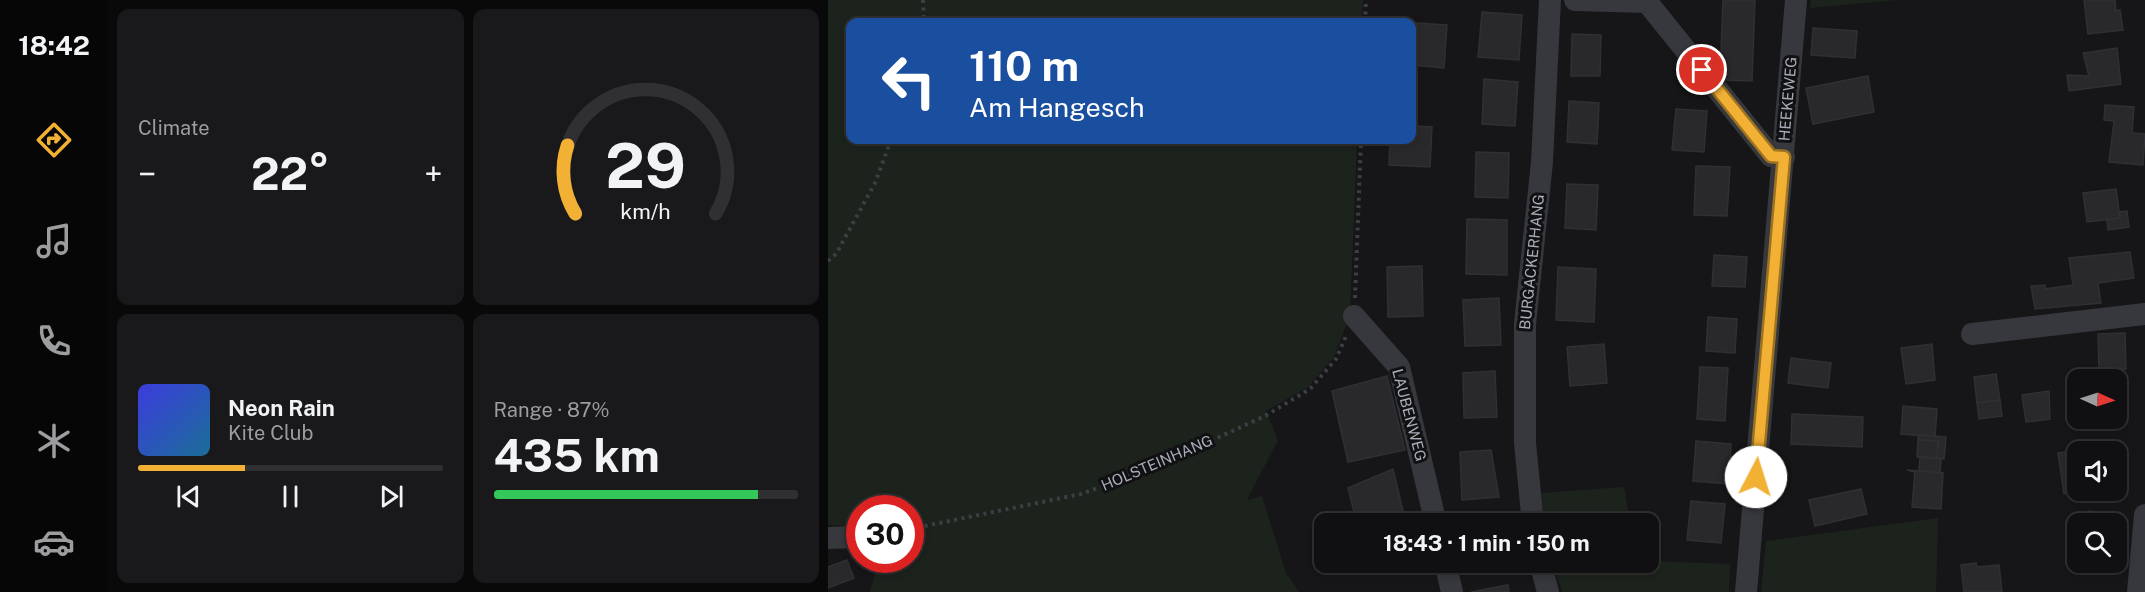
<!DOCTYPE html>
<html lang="en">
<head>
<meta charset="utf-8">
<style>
  :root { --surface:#101012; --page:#19191b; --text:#f1f3f6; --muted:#9c9d9f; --line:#303032; --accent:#f2b134 }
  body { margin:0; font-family:"Public Sans",sans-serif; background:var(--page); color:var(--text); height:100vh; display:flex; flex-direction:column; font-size:22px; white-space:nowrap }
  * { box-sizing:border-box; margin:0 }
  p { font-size:20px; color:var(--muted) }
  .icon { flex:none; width:33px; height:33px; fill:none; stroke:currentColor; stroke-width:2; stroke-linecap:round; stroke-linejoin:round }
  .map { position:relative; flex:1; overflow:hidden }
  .details { display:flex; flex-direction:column; gap:9px; padding:9px; background:#09090a; width:720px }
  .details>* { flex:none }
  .hud { position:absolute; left:18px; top:18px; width:570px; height:126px; border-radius:12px; box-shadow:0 3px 9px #0003,0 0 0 2px var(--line); background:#1a4fa0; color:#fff; overflow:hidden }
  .needle { width:39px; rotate:93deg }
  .tools { position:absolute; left:1239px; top:369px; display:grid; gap:12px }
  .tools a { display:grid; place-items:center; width:60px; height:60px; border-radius:12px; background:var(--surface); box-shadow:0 3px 9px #0003,0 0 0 2px var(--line); font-size:30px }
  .speed { position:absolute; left:18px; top:495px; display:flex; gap:12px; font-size:30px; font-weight:700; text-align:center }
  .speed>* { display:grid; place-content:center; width:78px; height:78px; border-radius:50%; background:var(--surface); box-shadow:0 3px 9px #0003,0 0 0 2px var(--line); line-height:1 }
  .speed .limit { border:9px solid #d22; background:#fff; color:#111 }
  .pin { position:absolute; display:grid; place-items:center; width:51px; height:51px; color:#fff; margin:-26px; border:3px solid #fff; border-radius:50%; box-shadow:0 2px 6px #0007 }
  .me { position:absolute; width:66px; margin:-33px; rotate:5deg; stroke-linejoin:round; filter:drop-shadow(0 0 4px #0008) }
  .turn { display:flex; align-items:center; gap:21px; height:126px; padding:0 24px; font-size:27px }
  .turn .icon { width:78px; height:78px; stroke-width:2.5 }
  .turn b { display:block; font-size:42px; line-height:51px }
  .big { font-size:45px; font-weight:700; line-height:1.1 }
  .details .tile { flex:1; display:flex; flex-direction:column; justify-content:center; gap:9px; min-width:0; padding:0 21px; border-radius:12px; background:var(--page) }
  .details .dial { align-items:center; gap:0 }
  .dial svg { height:156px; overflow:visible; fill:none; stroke:var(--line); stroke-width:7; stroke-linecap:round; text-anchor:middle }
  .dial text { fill:var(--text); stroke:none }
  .song { display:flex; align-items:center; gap:18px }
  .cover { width:72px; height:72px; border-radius:9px; background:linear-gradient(135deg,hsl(240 70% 55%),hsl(200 70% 35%)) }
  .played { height:6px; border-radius:3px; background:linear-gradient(90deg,var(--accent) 35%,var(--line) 35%) }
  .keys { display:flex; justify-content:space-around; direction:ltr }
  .heat { display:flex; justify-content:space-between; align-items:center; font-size:33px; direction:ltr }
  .charge { height:9px; border-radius:4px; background:linear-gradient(90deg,#34c759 87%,var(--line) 0) }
  .details .tiles { flex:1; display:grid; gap:9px; grid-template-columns:repeat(2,1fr) }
  .trip { position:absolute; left:486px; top:513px; width:345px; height:60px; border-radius:12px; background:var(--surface); box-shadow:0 3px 9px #0003,0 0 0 2px var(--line); font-weight:700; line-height:60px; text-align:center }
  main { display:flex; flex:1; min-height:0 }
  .menu { display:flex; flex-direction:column; width:108px; justify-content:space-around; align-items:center; background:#060607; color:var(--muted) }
  .menu .icon { width:42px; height:42px }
  .menu .current { color:var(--accent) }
  .menu b { font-size:27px; color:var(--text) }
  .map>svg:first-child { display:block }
</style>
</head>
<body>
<main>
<nav class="menu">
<b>18:42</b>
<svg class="icon current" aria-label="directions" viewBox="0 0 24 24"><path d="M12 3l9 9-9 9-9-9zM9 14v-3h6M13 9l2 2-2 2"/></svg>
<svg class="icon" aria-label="music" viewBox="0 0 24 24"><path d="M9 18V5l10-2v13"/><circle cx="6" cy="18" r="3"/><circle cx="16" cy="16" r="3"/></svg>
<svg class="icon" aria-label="phone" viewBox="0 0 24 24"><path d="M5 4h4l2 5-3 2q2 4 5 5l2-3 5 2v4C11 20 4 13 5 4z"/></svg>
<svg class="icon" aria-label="climate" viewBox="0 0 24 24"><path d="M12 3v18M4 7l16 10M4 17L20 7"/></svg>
<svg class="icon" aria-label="car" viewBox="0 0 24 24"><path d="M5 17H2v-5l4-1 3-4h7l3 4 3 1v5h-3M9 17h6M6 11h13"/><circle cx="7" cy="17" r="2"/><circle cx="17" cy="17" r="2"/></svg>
</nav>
<section class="details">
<div class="tiles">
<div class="tile"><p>Climate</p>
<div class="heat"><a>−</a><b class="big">22°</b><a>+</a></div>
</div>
<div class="tile dial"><svg viewBox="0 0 100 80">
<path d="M14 69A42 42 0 1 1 86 69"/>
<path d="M14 69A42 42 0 0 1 10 34" stroke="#f2b134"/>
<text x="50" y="56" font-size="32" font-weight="700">29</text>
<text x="50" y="72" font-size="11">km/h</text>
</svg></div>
<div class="tile">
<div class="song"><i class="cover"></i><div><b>Neon Rain</b><p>Kite Club</p></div></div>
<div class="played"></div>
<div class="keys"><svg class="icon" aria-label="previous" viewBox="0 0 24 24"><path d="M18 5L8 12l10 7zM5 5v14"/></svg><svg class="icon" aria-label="pause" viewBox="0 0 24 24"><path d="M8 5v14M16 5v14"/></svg><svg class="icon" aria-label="next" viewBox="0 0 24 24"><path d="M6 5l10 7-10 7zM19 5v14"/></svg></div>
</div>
<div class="tile"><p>Range · 87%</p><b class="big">435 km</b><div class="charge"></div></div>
</div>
</section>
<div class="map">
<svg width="1317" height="592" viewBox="0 0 1317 592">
  <rect width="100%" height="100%" fill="#161618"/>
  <g fill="#1c231d">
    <path d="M0 0H535L534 22H22V140H529L522 315 506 357 480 387 438 411 450 440 419 500 434 496 458 573 471 592H42L51 560H82V508H32L31 527 0 525Z"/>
    <path d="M983 0H1069L982 8Z"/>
    <path d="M796 487 802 523H717L713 493Z"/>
    <path d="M1110 518 1108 592H933L938 541Z"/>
    <path d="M821 561 902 564 901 592H734L725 563Z"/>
  </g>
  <g fill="#29292c" stroke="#303034" stroke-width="1.5">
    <path d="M895 0H927L924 81 892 80Z"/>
    <path d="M1256 0H1287L1288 11 1292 10 1295 30 1260 34Z"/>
    <path d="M654 12 694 15 691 60 650 57Z"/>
    <path d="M587 23 619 25 616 68 584 65Z"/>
    <path d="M985 28 1029 31 1027 58 983 55Z"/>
    <path d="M744 34 773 35 772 76H743Z"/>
    <path d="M1289 48 1293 84 1241 91 1239 75 1261 76 1255 53Z"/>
    <path d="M1040 76 1046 112 985 124 978 88Z"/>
    <path d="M656 79 690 82 687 126 654 124Z"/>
    <path d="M741 101 771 103 769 144 739 142Z"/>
    <path d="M1277 105 1306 107 1304 133 1317 134 1315 165 1281 162 1286 121 1276 120Z"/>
    <path d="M848 109 879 111 876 152 844 150Z"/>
    <path d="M584 126 604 127 602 167 561 165 562 140H584Z"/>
    <path d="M648 152 681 153 680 198 647 197Z"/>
    <path d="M868 166 902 167 899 216 866 215Z"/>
    <path d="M739 184 770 185 768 230 737 228Z"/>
    <path d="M1288 189 1292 218 1259 222 1255 193Z"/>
    <path d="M1299 211 1301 227 1280 230 1279 220 1292 218 1291 212Z"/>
    <path d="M639 219 679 220V275L638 274Z"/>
    <path d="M1302 252 1306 278 1270 283 1273 303 1207 309 1203 286 1217 285V289L1245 285 1241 258Z"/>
    <path d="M886 255 919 257 917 287 884 286Z"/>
    <path d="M594 266 595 316 560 317 559 267Z"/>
    <path d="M730 267 768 269 766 322 728 320Z"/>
    <path d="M671 298 673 345 637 346 635 300Z"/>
    <path d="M880 317 909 319 907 353 878 351Z"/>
    <path d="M1297 333 1298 369 1271 370 1270 334Z"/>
    <path d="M776 344 779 383 742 386 739 347Z"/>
    <path d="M1104 344 1107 380 1078 384 1073 348Z"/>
    <path d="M963 358 1003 363 1000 388 960 383Z"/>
    <path d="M872 367 900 368 897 421 869 419Z"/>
    <path d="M667 371 669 417 636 418 635 373Z"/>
    <path d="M1168 374 1172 400 1149 403 1146 377Z"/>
    <path d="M559 376 577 450 520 462 504 391Z"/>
    <path d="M1221 391 1222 419 1198 422 1194 395Z"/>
    <path d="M1288 392H1292L1294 427 1268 429V418H1288Z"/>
    <path d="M1172 400 1174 416 1151 419 1149 403Z"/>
    <path d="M1075 406 1109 409 1107 437 1073 434Z"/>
    <path d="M964 414 1035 417 1034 447 963 444Z"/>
    <path d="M1091 435 1118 437 1116 459 1109 458 1110 441 1090 440Z"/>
    <path d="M1090 440 1110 441 1109 458 1089 457Z"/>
    <path d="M868 441 903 444 901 484 865 481Z"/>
    <path d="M1265 449V452H1250V490H1265L1236 494 1230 453Z"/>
    <path d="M663 450 671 497 634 500 632 452Z"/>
    <path d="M1092 457 1113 459 1112 473 1091 471Z"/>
    <path d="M565 469 578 524H529L520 488Z"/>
    <path d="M1079 470 1115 473 1113 509 1084 507 1087 472Z"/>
    <path d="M1033 489 1039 514 987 526 981 500Z"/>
    <path d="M863 501 897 504 893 543 859 540Z"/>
    <path d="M1260 511 1290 514 1288 527V524H1259Z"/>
    <path d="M673 518V524H644L643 522Z"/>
    <path d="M19 560 26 578 0 588V567Z"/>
    <path d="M1256 562H1285V567L1256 565Z"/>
    <path d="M1148 563 1149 567 1171 565 1174 592H1136L1133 565Z"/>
    <path d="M680 585 681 592H643Z"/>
  </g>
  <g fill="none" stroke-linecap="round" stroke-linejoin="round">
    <g stroke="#3d3f44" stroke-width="4" stroke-dasharray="3 4.5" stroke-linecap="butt">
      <path d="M95 0 96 22"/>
      <path d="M537 22 538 0"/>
      <path d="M0 261 8 254 47 183 63 140"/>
      <path d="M527 298 533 140"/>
      <path d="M82 529 253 494 324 468 437 416 482 389 508 359 518 336"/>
    </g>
    <g stroke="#37383d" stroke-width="22">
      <path d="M747 0 819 2 943 156 956 157"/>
      <path d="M526 316 571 367 608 524"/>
      <path d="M1144 334 1317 314"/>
      <path d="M705 524 697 443V324L714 162 722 0"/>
      <path d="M0 538 32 537"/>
      <path d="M617 562 624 592"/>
      <path d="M712 562 720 592"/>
      <path d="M918 592 968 0"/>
      <path d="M1310 592 1317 515"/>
    </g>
  </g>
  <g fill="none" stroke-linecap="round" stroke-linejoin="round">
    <defs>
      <path id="route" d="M874 70 943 156 956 157 928 477"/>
    </defs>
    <use href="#route" stroke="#9d7322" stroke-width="15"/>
    <use href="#route" stroke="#f2b134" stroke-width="10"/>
  </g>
  <g text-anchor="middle" stroke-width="6" stroke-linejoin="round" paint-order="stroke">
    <g font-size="15" fill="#a8adb8" stroke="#111113">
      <text transform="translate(960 99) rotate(-85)" y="5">HEEKEWEG</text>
      <text transform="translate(704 262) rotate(-84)" y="5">BURGACKERHANG</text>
      <text transform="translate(581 415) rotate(75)" y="5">LAUBENWEG</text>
      <text transform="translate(329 463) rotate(-23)" y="5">HOLSTEINHANG</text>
    </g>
  </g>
</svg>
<div class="tools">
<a><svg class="needle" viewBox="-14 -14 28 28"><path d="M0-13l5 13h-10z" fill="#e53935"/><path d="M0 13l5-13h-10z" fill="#9c9d9f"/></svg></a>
<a><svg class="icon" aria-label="sound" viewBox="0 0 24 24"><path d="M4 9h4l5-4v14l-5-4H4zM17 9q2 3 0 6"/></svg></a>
<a><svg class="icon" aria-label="search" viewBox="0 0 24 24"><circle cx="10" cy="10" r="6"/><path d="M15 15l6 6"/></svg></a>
</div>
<div class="speed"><div class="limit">30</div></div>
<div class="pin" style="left:874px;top:70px;background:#d93025"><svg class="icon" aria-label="arrive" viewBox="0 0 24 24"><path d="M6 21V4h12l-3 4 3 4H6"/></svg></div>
<svg class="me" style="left:928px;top:477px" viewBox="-20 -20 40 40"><circle r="19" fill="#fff"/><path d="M0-13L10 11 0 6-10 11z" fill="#f2b134"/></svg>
<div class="trip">18:43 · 1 min · 150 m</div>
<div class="hud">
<div class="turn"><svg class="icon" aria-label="left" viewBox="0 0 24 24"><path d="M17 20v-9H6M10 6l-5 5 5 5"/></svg><div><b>110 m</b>Am Hangesch</div></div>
</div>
</div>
</main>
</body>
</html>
